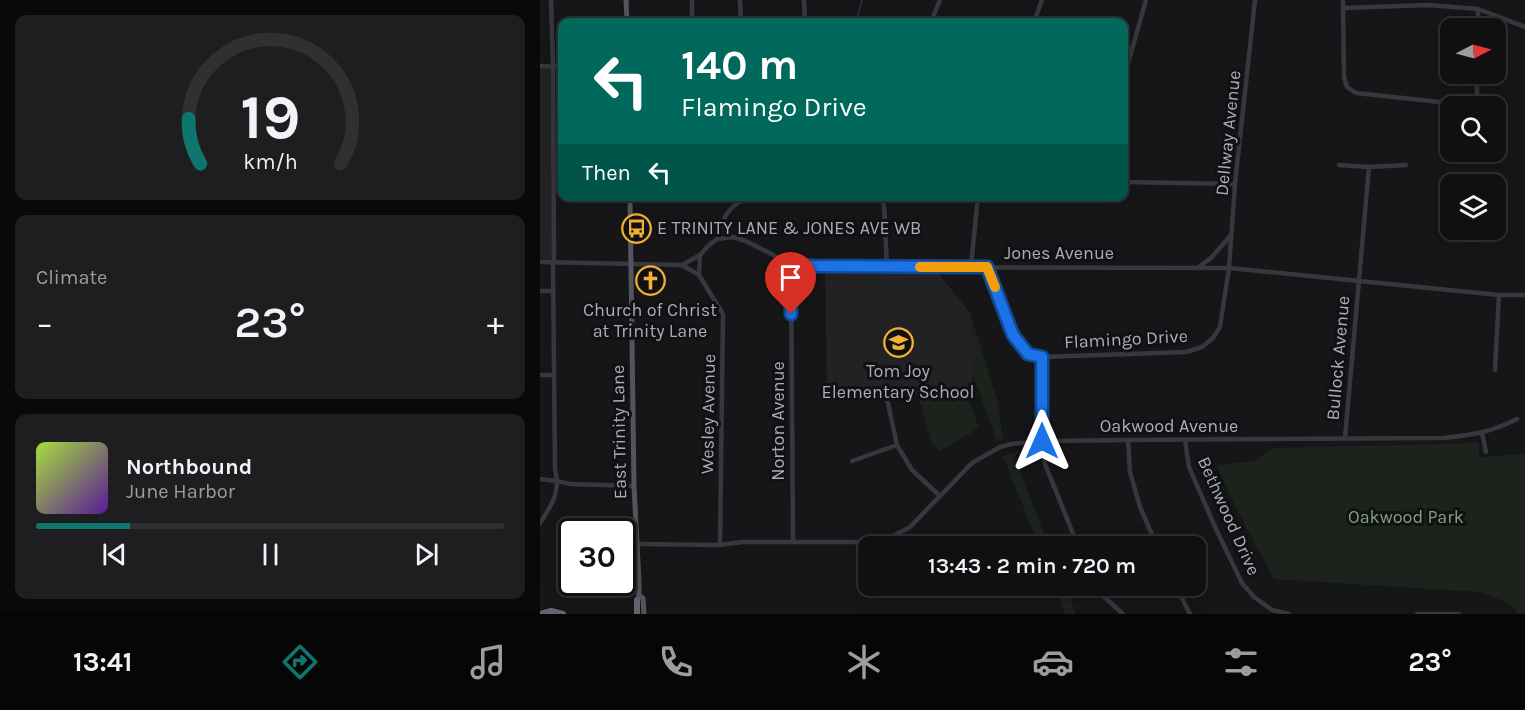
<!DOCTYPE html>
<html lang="en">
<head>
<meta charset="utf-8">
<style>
  :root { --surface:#101012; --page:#1e1e20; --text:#f1f3f6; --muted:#9c9d9f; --line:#303032; --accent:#0f766e }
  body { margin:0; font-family:Karla,sans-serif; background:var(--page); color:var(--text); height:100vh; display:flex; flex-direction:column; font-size:22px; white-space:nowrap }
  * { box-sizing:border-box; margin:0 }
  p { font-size:20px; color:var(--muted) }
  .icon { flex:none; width:33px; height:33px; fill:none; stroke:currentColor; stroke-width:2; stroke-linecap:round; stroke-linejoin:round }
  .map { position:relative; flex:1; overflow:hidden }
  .panel { display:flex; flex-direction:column; gap:15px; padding:15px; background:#09090a; width:540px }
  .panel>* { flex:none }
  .hud { position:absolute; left:18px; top:18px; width:570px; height:183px; border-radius:12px; box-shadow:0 3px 15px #0003,0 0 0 2px var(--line); background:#00695c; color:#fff; overflow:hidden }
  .needle { width:39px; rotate:84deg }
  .tools { position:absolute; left:900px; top:18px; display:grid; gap:12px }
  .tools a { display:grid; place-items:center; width:66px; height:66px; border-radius:12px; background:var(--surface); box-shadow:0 3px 15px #0003,0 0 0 2px var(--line); font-size:30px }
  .speed { position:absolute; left:18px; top:518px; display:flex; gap:12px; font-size:30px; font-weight:700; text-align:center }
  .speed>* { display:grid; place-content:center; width:78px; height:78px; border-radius:50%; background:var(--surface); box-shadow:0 3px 15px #0003,0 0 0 2px var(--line); line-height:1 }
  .speed .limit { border:3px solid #111; border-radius:9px; background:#fff; color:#111 }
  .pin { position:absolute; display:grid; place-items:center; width:51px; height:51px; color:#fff; margin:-62px -26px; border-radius:50% 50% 50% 0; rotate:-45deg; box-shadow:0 0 6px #0007 }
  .pin .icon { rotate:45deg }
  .me { position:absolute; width:66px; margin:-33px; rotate:0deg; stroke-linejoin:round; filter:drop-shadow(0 0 4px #0008) }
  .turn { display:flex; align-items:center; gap:21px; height:126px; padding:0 24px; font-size:27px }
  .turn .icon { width:78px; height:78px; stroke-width:2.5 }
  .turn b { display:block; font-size:42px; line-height:51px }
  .then { display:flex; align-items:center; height:57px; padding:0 24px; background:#0003; gap:12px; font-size:22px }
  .big { font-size:45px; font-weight:600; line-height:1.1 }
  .panel .tile { flex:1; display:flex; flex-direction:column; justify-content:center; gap:9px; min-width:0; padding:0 21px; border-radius:12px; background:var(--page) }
  .panel .dial { align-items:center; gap:0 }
  .dial svg { height:156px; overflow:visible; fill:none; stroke:var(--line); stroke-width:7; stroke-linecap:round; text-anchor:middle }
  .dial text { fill:var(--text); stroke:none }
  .song { display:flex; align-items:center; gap:18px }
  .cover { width:72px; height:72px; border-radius:9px; background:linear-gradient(135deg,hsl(80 70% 55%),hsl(270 70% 35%)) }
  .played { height:6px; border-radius:3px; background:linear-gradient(90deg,var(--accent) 20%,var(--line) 20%) }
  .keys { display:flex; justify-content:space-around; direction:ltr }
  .heat { display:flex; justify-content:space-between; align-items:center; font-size:33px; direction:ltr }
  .trip { position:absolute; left:318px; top:536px; width:348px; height:60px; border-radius:12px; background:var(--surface); box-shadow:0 3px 15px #0003,0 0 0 2px var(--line); font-weight:600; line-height:60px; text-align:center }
  .tabs { display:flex; height:96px; justify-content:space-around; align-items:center; background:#060607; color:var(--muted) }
  .tabs .icon { width:42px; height:42px }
  .tabs .selected { color:var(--accent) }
  .tabs b { font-size:27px; color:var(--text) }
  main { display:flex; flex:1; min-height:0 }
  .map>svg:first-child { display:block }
</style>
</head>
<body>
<main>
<section class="panel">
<div class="tile dial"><svg viewBox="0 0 100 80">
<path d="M14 69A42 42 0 1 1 86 69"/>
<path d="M14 69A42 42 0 0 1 8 46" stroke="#0f766e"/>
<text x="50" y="56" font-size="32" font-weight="700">19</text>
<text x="50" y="72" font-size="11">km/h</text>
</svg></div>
<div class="tile"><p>Climate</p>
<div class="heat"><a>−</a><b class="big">23°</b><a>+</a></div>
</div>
<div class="tile">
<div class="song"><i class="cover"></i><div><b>Northbound</b><p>June Harbor</p></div></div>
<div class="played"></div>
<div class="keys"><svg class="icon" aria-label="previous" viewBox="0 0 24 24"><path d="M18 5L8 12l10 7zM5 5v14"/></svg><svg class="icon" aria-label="pause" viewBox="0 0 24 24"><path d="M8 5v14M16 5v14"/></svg><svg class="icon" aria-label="next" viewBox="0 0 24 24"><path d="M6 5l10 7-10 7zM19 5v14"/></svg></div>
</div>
</section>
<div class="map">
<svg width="985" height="614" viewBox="0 0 985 614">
  <rect width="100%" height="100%" fill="#161618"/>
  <g fill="#222225">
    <rect x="0" y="66" width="13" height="196"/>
    <path d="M285 271 398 273 430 313 433 394 287 395Z"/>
  </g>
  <g fill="#1c231d">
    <path d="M430 313 458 402 463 441H457L432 372Z"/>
    <path d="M378 394H426L439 428 400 451 391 441Z"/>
    <path d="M939 443V457L985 454V614H978L969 603 939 592 734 579 695 506 676 465 715 461 732 448Z"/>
    <path d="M482 450 474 457 509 546H499L463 456Z"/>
    <path d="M514 585H525L536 614H525Z"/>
  </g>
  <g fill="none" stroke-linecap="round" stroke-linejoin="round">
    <path stroke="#2c353c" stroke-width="1.5" d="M316 22 322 0"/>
    <g stroke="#37383d" stroke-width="4.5">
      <path d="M11 0 13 66 14 259 13 266 15 469 17 481 30 484 94 486"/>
      <path d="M152 0V22"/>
      <path d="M200 0 201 22"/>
      <path d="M264 0 265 22"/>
      <path d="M803 0 804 77 807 87 816 93 937 106V74"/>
      <path d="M804 8 888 5 938 9 985 27"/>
      <path d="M391 22 400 0"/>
      <path d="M494 22 502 0"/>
      <path d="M938 28V9"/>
      <path d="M0 66 22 67"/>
      <path d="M584 78 606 0"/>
      <path d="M799 165 829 167 866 165"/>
      <path d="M584 182 695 184"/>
      <path d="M340 196 344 205 347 267"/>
      <path d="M177 239C183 217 188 206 210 196"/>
      <path d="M0 262 142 265 160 255 168 246 177 239 193 237 206 241 251 264 262 265 347 267 689 268 959 295H985"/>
      <path d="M251 264 253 542"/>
      <path d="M142 265 159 275 183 314 180 545"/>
      <path d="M431 266 438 196"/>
      <path d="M660 266 671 258 691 235"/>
      <path d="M447 267 473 335 488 355 502 357 646 352 662 347 673 338 680 327 689 268 695 184 715 0"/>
      <path d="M159 275 160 255"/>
      <path d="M0 291H13"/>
      <path d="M502 357 503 441 505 464 538 546"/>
      <path d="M955 370 959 295"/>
      <path d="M0 375H14"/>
      <path d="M347 399 357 445 372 470 400 496"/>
      <path d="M942 433 946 452"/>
      <path d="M805 438 829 167"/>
      <path d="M588 440 590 472 600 507 617 546"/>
      <path d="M645 440 649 467 676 529 702 583 714 597 732 610 749 614"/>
      <path d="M312 461 357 445"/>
      <path d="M0 479 17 481C17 498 9 509 0 523"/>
      <path d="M98 544 180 545 202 542H320L338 540 353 536 370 527 432 463 460 447 471 444 503 441 588 440 904 438C931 435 952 432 977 419"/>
      <path d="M555 585 560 593 583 614"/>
      <path d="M635 585 650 614"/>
      <path d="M877 614H919"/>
    </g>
    <g stroke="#53555c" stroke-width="5">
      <path d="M86 0 87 22"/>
      <path d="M90 196 94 486 99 582V595L97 603"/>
      <path d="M99 595 103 598 104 614"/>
    </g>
    <g stroke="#63666e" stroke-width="6">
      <path d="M0 614 11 611 23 614"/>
      <path d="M97 614V600"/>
    </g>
  </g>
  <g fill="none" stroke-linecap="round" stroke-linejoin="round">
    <defs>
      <path id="route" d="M251 314 250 264 275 266 447 267 473 335 488 354 502 357V441"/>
    </defs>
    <use href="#route" stroke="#114b97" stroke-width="15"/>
    <use href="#route" stroke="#1a73e8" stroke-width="10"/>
    <path stroke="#f59e0b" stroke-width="10" d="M380 267H447L455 287"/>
  </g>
  <defs>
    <symbol id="bus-ring" viewBox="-11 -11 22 22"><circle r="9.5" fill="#111113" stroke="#f2b134" stroke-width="1.5"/><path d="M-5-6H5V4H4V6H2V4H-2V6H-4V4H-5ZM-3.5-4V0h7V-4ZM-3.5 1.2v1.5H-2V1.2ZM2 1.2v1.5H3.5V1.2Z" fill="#f2b134"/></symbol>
    <symbol id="church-ring" viewBox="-11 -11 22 22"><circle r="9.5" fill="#111113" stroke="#f2b134" stroke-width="1.5"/><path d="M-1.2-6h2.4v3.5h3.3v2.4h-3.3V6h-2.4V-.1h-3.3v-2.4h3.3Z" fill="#f2b134"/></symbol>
    <symbol id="school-ring" viewBox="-11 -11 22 22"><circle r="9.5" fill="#111113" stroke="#f2b134" stroke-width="1.5"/><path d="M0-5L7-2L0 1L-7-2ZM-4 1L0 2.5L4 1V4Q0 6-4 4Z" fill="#f2b134"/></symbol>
  </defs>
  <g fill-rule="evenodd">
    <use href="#bus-ring" x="80" y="212" width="33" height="33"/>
    <use href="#church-ring" x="94" y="264" width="33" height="33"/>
    <use href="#school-ring" x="342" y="326" width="33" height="33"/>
  </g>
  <g text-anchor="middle" stroke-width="6" stroke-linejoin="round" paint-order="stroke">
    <g font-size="18" fill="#a8adb8" stroke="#111113">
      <text transform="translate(688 133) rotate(-84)" y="6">Dellway Avenue</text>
      <text x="519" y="259">Jones Avenue</text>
      <text transform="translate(586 339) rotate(-3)" y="6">Flamingo Drive</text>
      <text transform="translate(798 358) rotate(-85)" y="6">Bullock Avenue</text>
      <text transform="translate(168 414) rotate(-89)" y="6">Wesley Avenue</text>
      <text transform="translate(238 421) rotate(-90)" y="6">Norton Avenue</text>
      <text x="629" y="432">Oakwood Avenue</text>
      <text transform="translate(79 432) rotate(-91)" y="6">East Trinity Lane</text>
      <text transform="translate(689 516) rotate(66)" y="6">Bethwood Drive</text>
    </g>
    <g font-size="18" fill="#a8adb8" stroke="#111113">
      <text x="117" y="234" text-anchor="start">E TRINITY LANE &amp; JONES AVE WB</text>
      <text x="110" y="316">Church of Christ<tspan x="110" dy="21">at Trinity Lane</tspan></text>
      <text x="358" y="377">Tom Joy<tspan x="358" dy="21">Elementary School</tspan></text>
    </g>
    <g font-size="18" fill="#7fa381" stroke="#111113">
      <text x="866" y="523">Oakwood Park</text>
    </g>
  </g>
</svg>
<div class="tools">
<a><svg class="needle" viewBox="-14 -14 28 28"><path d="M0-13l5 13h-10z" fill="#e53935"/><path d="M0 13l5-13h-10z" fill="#9c9d9f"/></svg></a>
<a><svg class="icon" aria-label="search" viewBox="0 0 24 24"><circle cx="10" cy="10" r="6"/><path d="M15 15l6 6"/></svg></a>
<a><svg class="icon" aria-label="layers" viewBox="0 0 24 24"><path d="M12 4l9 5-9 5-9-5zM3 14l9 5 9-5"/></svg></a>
</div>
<div class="speed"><div class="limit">30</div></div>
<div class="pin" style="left:251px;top:314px;background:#d93025"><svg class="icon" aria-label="arrive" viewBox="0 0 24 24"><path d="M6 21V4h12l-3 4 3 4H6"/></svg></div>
<svg class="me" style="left:502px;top:441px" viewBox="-20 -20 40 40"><path d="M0-17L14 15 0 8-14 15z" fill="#1a73e8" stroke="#fff" stroke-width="4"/></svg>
<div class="trip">13:43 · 2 min · 720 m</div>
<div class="hud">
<div class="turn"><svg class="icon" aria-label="left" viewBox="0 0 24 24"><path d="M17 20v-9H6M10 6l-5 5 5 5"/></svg><div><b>140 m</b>Flamingo Drive</div></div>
<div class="then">Then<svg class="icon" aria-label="left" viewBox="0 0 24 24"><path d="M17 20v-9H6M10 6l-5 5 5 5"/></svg></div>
</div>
</div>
</main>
<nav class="tabs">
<b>13:41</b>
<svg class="icon selected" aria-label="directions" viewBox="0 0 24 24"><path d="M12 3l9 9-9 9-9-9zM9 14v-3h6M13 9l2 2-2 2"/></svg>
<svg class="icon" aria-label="music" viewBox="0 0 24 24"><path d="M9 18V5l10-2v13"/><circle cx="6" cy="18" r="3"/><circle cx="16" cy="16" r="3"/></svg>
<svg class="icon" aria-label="phone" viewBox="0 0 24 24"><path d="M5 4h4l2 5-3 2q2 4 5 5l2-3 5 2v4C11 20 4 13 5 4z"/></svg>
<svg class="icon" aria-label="climate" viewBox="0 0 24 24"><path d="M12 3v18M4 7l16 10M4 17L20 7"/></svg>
<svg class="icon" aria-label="car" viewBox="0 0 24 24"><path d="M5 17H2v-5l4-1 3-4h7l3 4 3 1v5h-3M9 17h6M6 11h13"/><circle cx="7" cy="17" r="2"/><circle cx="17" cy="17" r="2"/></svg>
<svg class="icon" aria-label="filters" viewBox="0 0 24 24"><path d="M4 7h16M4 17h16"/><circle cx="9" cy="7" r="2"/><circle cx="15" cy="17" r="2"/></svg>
<b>23°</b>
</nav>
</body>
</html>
